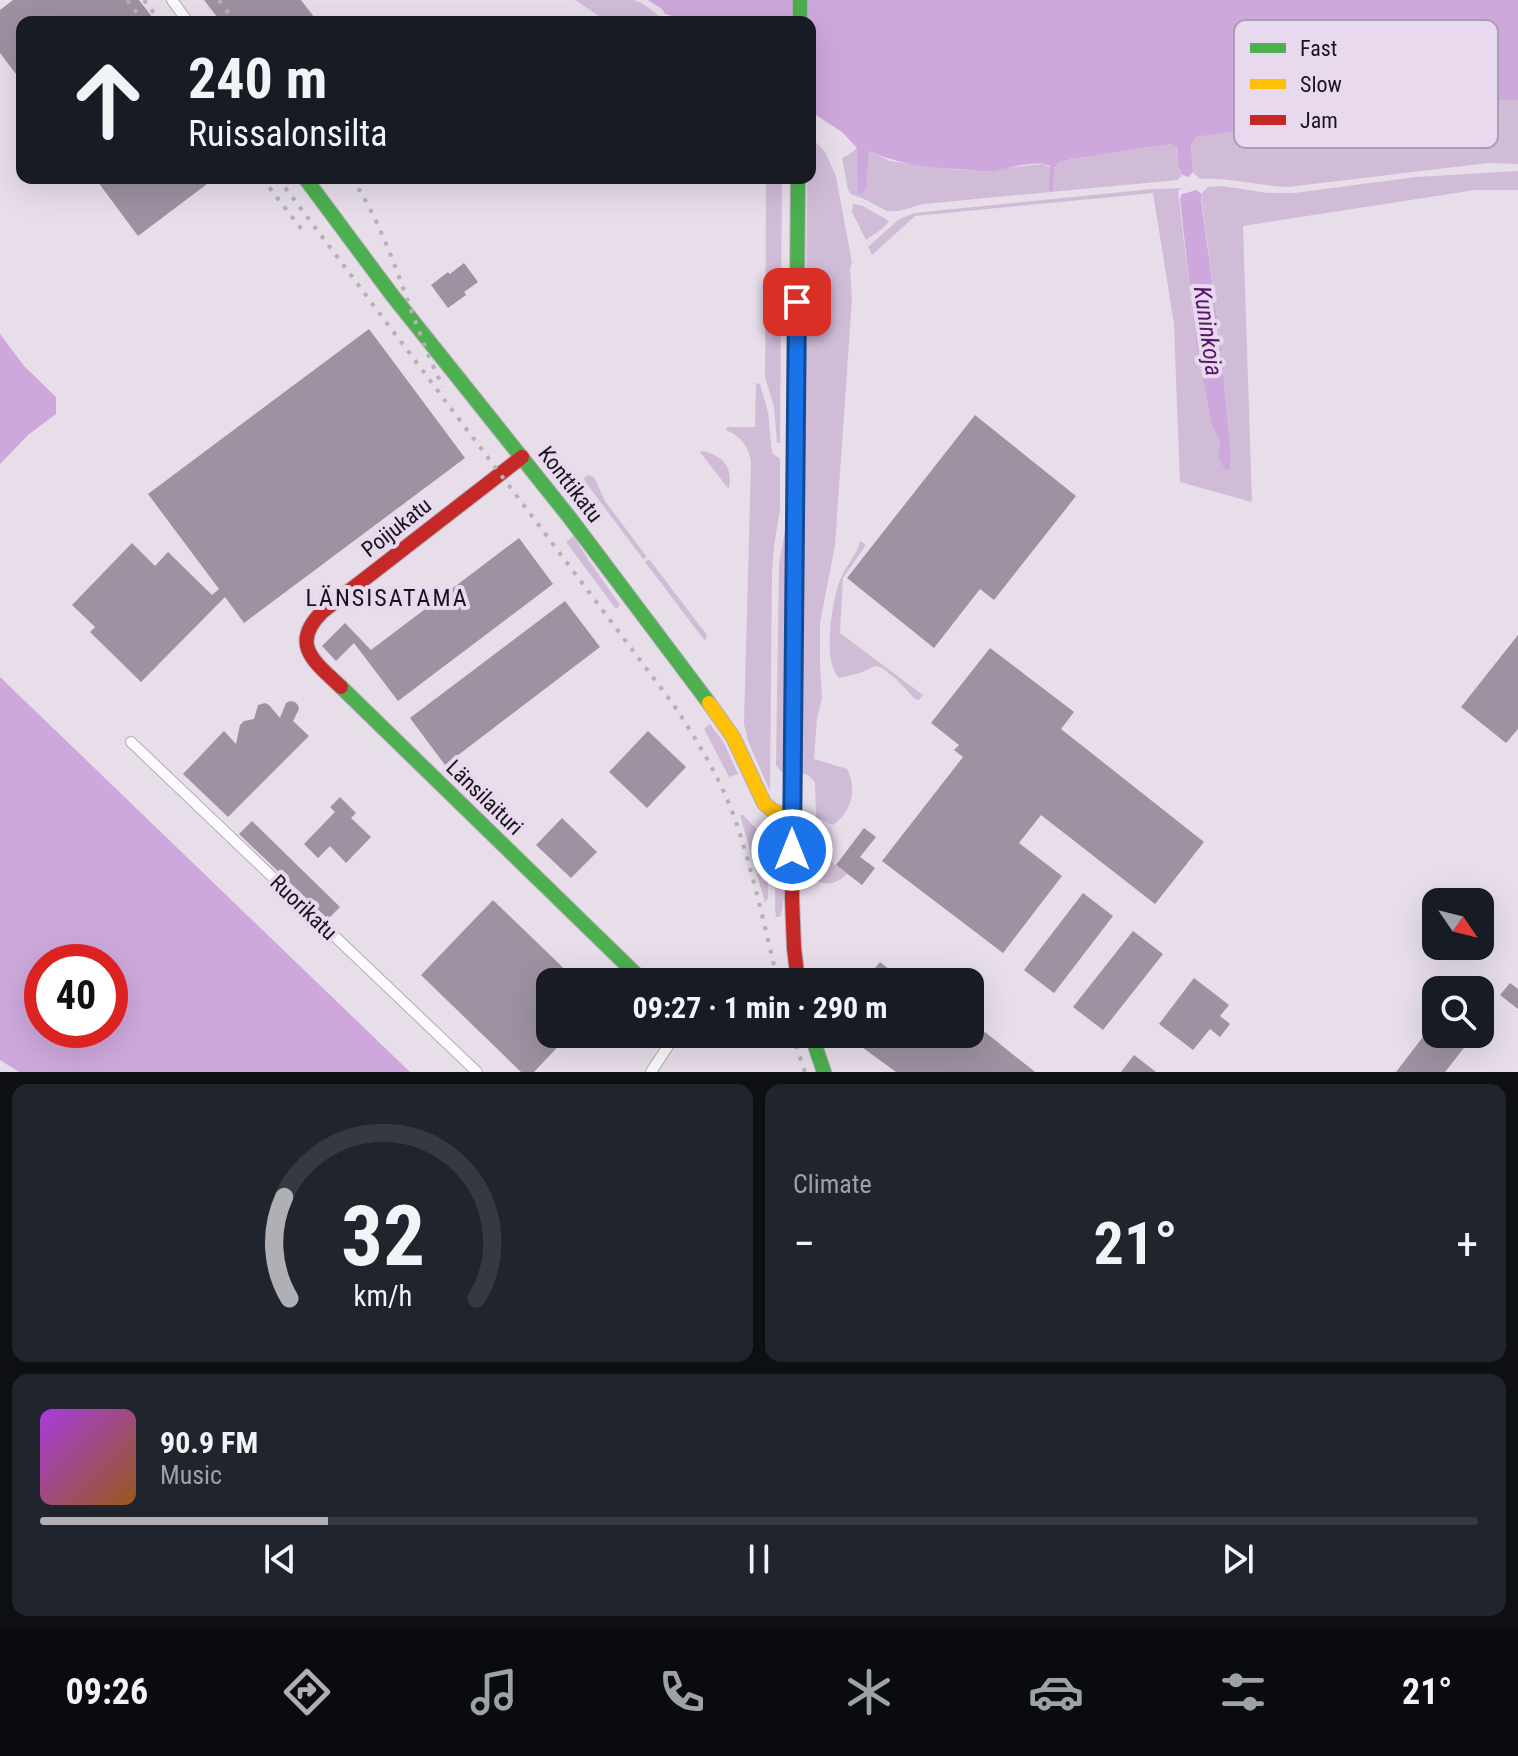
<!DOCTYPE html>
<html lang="en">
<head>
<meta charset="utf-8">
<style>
  :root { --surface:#171b24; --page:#20242c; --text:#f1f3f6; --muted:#9ea1a6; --line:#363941; --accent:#b0afb4 }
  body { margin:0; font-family:"Roboto Condensed",sans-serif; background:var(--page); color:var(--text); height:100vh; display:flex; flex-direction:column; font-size:30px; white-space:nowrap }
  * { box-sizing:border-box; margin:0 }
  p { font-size:26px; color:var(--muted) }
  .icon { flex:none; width:44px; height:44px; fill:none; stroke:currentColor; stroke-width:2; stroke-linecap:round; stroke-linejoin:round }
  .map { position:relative; height:1072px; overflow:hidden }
  .details { display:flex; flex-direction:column; gap:12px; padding:12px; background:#0d0f14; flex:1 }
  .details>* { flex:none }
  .guide { position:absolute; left:16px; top:16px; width:800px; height:168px; border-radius:16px; box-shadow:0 8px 32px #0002; background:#171b24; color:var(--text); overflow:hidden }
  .needle { width:52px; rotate:125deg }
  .tools { position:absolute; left:1422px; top:888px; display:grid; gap:16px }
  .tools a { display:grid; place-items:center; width:72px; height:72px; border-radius:16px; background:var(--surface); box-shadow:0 8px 32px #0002; font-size:40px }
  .speed { position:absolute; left:24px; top:944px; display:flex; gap:16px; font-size:40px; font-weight:700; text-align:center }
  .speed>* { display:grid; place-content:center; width:104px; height:104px; border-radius:50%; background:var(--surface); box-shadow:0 8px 32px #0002; line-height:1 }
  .speed .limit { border:12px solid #d22; background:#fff; color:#111 }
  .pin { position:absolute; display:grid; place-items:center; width:68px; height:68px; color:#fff; margin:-34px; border-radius:16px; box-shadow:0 4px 12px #0006 }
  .me { position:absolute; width:88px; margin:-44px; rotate:0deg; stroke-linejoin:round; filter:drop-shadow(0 0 6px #0008) }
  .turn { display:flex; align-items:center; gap:28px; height:168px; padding:0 40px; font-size:36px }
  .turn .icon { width:104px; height:104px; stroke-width:2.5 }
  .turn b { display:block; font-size:56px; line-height:68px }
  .big { font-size:60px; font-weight:700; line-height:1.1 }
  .details .tile { flex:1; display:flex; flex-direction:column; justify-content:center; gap:12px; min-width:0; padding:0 28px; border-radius:16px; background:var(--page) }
  .details .dial { align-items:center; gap:0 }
  .dial svg { height:208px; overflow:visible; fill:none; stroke:var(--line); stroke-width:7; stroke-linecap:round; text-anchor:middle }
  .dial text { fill:var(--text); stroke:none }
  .song { display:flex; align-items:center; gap:24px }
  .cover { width:96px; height:96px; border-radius:12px; background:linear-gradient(135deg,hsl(280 70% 55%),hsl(30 70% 35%)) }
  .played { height:8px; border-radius:4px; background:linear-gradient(90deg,var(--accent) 20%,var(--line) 20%) }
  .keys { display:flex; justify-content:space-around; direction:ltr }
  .heat { display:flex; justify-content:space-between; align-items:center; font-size:44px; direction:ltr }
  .details .tiles { flex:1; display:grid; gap:12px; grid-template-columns:1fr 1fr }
  .tile:last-child { grid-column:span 2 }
  .trip { position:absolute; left:536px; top:968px; width:448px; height:80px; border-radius:16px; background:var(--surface); box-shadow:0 8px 32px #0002; font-weight:700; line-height:80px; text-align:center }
  .tab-bar { display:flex; height:128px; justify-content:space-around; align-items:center; background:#090b0e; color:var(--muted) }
  .tab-bar .icon { width:56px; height:56px }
  .tab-bar .on { color:var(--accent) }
  .tab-bar b { font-size:36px; color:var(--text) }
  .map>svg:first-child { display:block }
</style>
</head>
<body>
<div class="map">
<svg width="1518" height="1072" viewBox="0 0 1518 1072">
  <rect width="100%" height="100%" fill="#e7deea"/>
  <g fill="#d1bcd8">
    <path d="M575 0C587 0 625 0 634 0 646 3 657 16 667 22H608Z"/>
    <path d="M1502 100H1518V164L1488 163 1288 187C1259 186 1230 177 1200 179L1193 172 1191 145 1195 137 1440 101Z"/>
    <path d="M810 136 825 152 836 176 852 263 850 268 852 299 835 545 820 623V663L822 699 817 718 814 759 847 769C858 789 851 813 833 825L816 817 815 782 808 775 800 773 803 409 806 394 807 178H810Z"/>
    <path d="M1171 144 1176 145 1179 171 1182 175 1178 180 924 204 899 211H887L864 199 851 194 848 190 842 158 850 154 857 148 867 165 869 151 890 161 950 169 992 172 1005 168 1043 164 1049 167H1056L1059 162 1072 159Z"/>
    <path d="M1518 171V190H1475L1243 226 1252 502 1180 482 1174 324 1153 193 915 216 872 255 868 247 898 220 914 213 1152 189 1184 188 1178 190 1196 344 1212 427 1220 442 1218 458 1230 468 1231 455 1221 348 1216 334 1217 318 1201 194 1208 187 1222 186 1268 193H1294L1416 177Z"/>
    <path d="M766 178H782L780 443H777L774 407 765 377Z"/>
    <path d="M853 204 863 206 889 221 882 229 866 240 852 212Z"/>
    <path d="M756 383 760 384 768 412 772 453 780 459V509L774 546 772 573 770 791 748 741 744 724 751 462C749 447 741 436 726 430L727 427H755Z"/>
    <path d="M702 451C722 455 733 466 729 488L727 487 700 452Z"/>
    <path d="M588 475 594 477 605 501 647 557 643 559 586 483 584 478Z"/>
    <path d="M789 508 786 772H781L776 765 779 564Z"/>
    <path d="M574 536 589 561 620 605 616 609 566 542Z"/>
    <path d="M860 541 866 545 843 578 840 633 923 695 919 700 915 699 896 679 882 668 875 666 860 673 839 678C822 662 832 601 840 580 845 566 857 556 860 541Z"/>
    <path d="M649 559 707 635 705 641 645 562Z"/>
    <path d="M710 724 724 743 738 774 729 777 704 729Z"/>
    <path d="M740 815H743L767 840 768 846V898L765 903Z"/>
    <path d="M776 837C791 858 786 891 781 915L779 917H776L775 908Z"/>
    <path d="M829 860 847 874C838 883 827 887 815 880Z"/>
  </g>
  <g fill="#cea8dc" fill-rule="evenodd">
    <path d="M648 0H1518V100L1439 101 1196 137 1191 145 1193 172 1188 177C1174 174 1180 157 1176 146L1171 144 1072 159 1059 162 1056 167C1052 167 1048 165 1044 164 1031 162 1005 168 992 172 946 167 912 170 869 151L866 188 862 194 858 192 857 148 842 132 810 111V22H680L675 17 665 14 662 9Z"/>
    <path d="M1197 190 1201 194V199L1217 318 1216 334 1221 348 1231 455 1230 468 1226 470 1218 458 1220 442 1212 427 1196 344 1180 199 1182 194Z"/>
    <path d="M0 334 24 366 56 397V414L28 435 0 464Z"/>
    <path d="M0 677 410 1072H19L0 1060ZM42 962H110V1030H42Z"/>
  </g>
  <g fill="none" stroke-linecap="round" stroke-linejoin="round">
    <path stroke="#cea8dc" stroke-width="4" d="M1051 189 1052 167"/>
  </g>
  <g fill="#9e91a2">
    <path d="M13 0H139L156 22H22V82L0 53V10Z"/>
    <path d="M204 0H301L318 22H221Z"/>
    <path d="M95 178H215L138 236Z"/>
    <path d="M464 263 478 282 464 292 466 295 448 308 431 285 448 272 450 274Z"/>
    <path d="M369 329 465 458 244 623 225 597 141 682 90 632 95 627 72 605 132 543 155 566 168 552 212 595 219 589 148 494Z"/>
    <path d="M975 415 1076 496 994 600 980 589 934 648 847 578Z"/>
    <path d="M519 538 553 584 398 701 354 643 336 661 322 646 345 623 371 650Z"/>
    <path d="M565 601 600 647 445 765 410 718Z"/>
    <path d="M1518 635V729L1506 743 1461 707Z"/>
    <path d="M990 648 1074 712 1061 729 1204 842 1155 904 1041 815 1019 843 1062 876 1003 953 882 861 963 757 954 750 959 745 931 723Z"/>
    <path d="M290 701 295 702 298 705 299 709 293 721 309 736 228 817 183 774 224 731 236 744 240 725 244 721 254 719 258 705 265 703 269 705 280 718 286 703Z"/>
    <path d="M648 731 686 767 647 808 609 772Z"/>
    <path d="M340 797 356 813 351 818 371 837 346 863 330 846 318 858 304 844 335 812 330 807Z"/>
    <path d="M562 818 597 852 571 878 536 845Z"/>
    <path d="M252 821 340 907 328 919 239 834Z"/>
    <path d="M864 828 876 837 860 857 875 868 862 885 836 865Z"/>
    <path d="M1083 893 1113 916 1054 993 1024 970Z"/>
    <path d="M493 900 578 982H550V1034H570L534 1072H521L421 975Z"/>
    <path d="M1133 931 1163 954 1103 1030 1073 1007Z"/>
    <path d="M880 962 905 982H864Z"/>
    <path d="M1194 978 1229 1005 1220 1016 1230 1024 1220 1037 1210 1029 1193 1050 1159 1024Z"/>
    <path d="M1510 983 1518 989V1009L1500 995Z"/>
    <path d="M1436 1020V1034H1454L1467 1044 1445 1072H1396Z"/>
    <path d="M985 1032 1035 1072H896L844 1034H971L978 1040Z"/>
    <path d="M1134 1055 1156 1072H1121Z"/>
  </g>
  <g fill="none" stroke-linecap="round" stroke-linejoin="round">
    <defs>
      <g id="street">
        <path d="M172 0 188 22"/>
        <path d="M131 742 477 1072"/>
        <path d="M651 1072 676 1034"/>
      </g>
      <g id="fast">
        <path d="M800 0V22"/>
        <path d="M305 178 392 295 570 518 709 703"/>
        <path d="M795 542 798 178"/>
        <path d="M341 687 644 982"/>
        <path d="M811 1034 824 1072"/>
      </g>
      <path id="slow" d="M709 703 733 737 764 803 772 810 793 819"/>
      <g id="jam">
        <path d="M795 542 792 898 794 948 798 982"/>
        <path d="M341 687C315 662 289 645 322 612L522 457"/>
      </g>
    </defs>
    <use href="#street" stroke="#b2abb4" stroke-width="12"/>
    <use href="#fast" stroke="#b2abb4" stroke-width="16"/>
    <use href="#slow" stroke="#b2abb4" stroke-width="16"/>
    <use href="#jam" stroke="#b2abb4" stroke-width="16"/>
    <use href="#street" stroke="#fbfafc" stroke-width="10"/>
    <use href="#fast" stroke="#4caf50" stroke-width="14"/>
    <use href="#slow" stroke="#ffc107" stroke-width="14"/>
    <use href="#jam" stroke="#c62828" stroke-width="14"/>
    <g stroke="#b4b2b4" stroke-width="4" stroke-dasharray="4 8" stroke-linecap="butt">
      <path d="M127 0 144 22"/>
      <path d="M144 0 161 22"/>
      <path d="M219 0 235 22"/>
      <path d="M262 178 306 235"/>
      <path d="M278 178 673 704C697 740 720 778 735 819 753 872 765 928 778 982"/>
      <path d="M352 178C394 242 409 319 443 387"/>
      <path d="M792 1034 805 1072"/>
    </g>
  </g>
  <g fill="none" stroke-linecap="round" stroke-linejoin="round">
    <defs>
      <path id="route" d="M792 850 797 302"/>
    </defs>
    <use href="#route" stroke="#114b97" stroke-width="20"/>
    <use href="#route" stroke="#1a73e8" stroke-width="14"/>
  </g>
  <g text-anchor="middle" stroke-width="8" stroke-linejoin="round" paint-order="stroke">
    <g font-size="22" fill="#19141b" stroke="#e9d9ef">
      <text transform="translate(571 484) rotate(52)" y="8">Konttikatu</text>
      <text transform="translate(396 527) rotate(-38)" y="8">Poijukatu</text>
      <text transform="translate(485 797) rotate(44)" y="8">Länsilaituri</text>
      <text transform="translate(304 907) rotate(44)" y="8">Ruorikatu</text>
    </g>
    <g font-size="24" font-style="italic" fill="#551669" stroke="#e9d9ef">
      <text transform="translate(1208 331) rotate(82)" y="8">Kuninkoja</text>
    </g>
    <g font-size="24" letter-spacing="2" fill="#19141b" stroke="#e9d9ef">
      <text x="387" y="606">LÄNSISATAMA</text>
    </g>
  </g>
  <rect x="1234" y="20" width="264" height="128" rx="12" fill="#e9d9ef" stroke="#ab9eaf" stroke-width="2"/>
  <rect x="1250" y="43" width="36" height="10" fill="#4caf50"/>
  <rect x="1250" y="79" width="36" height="10" fill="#ffc107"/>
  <rect x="1250" y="115" width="36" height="10" fill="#c62828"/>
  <g font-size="22" fill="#19141b">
    <text x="1300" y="56">Fast</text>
    <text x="1300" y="92">Slow</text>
    <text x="1300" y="128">Jam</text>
  </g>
</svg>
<div class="tools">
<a><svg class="needle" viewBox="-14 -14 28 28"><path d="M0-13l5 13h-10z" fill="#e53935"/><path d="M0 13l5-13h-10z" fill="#9ea1a6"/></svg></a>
<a><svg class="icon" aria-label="search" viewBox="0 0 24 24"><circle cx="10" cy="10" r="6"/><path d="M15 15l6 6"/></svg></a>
</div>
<div class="speed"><div class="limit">40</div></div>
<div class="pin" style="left:797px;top:302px;background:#d93025"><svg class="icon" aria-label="arrive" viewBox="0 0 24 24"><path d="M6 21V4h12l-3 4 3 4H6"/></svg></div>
<svg class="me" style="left:792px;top:850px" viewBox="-20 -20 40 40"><circle r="17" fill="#1a73e8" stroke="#fff" stroke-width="3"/><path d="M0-11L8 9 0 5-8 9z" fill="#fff"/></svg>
<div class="trip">09:27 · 1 min · 290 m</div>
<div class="guide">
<div class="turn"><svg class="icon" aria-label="ahead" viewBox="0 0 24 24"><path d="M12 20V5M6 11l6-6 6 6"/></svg><div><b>240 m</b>Ruissalonsilta</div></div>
</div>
</div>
<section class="details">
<div class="tiles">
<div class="tile dial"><svg viewBox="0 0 100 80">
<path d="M14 69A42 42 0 1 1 86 69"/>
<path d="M14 69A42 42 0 0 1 12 30" stroke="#b0afb4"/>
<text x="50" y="56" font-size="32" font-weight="700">32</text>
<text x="50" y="72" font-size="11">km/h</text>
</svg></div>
<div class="tile"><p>Climate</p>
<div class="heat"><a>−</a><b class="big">21°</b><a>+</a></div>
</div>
<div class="tile">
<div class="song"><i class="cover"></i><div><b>90.9 FM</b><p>Music</p></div></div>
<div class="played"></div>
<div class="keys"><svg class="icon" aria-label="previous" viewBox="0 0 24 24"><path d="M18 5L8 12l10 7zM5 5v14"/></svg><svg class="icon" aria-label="pause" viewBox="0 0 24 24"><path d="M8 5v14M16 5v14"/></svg><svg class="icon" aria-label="next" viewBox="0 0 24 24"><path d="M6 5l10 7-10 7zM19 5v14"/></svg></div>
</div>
</div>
</section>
<nav class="tab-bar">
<b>09:26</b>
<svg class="icon on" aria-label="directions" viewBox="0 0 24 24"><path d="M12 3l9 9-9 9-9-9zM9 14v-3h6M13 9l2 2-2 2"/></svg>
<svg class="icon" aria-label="music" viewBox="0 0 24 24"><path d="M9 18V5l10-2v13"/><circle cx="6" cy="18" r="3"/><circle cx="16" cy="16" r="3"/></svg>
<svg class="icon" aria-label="phone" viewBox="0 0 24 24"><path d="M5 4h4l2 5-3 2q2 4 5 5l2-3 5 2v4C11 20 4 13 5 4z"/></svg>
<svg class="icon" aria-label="climate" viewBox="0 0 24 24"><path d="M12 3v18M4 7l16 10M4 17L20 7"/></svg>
<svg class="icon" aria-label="car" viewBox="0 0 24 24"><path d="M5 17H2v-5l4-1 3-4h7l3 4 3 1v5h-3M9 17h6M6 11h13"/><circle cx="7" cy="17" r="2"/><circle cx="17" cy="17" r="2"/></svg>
<svg class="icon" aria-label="filters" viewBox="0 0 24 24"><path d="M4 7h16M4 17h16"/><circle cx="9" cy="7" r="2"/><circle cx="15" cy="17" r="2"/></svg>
<b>21°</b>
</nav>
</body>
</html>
